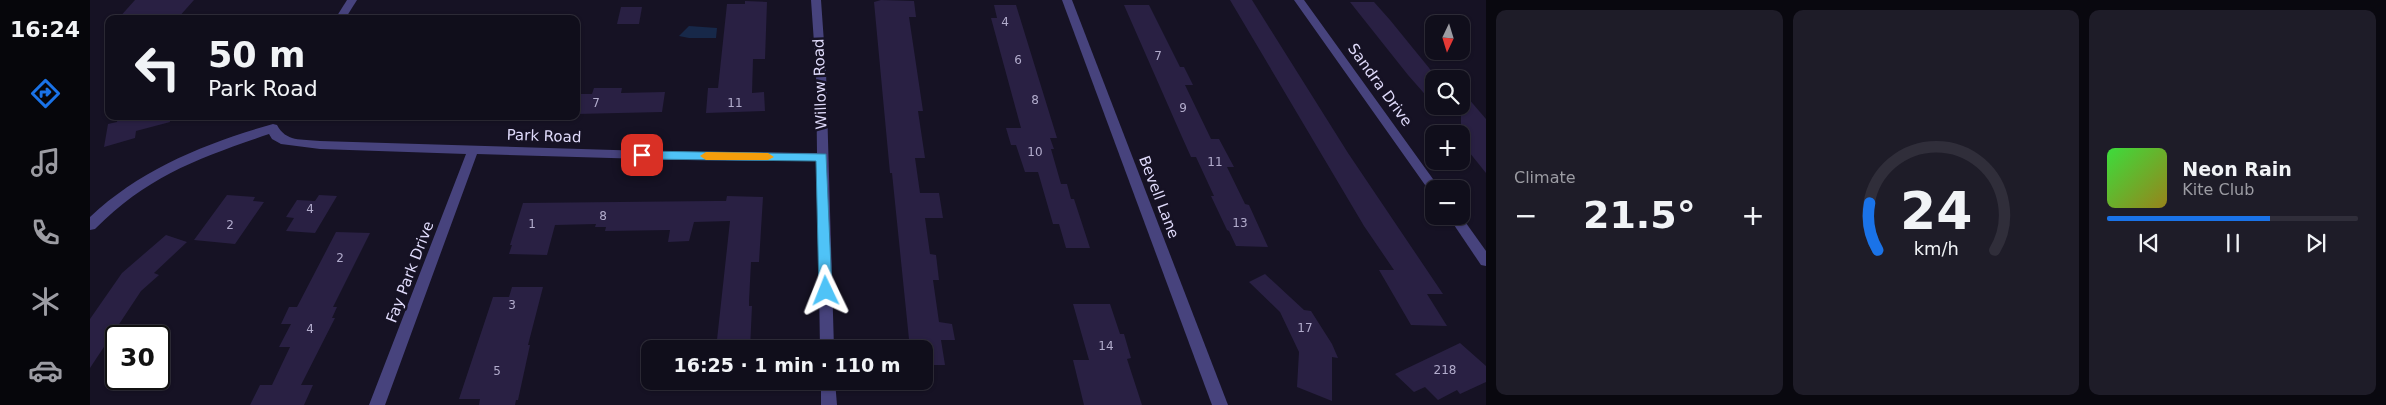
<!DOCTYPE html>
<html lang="en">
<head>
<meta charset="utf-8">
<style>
  :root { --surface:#100e1b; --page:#1e1c28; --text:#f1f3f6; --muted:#9c9ca3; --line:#302e3a; --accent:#1a73e8 }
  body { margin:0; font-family:"DejaVu Sans",sans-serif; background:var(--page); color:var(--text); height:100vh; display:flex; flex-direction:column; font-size:19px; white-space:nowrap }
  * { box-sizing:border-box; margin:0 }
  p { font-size:16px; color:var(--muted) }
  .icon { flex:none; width:28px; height:28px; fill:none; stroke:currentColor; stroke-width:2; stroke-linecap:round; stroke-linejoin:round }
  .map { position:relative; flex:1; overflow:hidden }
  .drawer { display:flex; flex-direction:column; gap:10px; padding:10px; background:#09080f; width:900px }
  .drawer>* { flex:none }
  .banner { position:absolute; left:15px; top:15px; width:475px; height:105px; border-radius:10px; box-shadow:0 1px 4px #0004,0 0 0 1px var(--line); background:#100e1b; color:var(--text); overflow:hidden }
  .needle { width:32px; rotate:184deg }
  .buttons { position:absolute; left:1335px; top:15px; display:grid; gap:10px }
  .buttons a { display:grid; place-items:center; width:45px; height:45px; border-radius:10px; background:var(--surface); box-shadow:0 1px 4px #0004,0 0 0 1px var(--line); font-size:25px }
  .speed { position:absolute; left:15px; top:325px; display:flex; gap:10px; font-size:25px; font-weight:700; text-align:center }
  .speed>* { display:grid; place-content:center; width:65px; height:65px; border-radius:50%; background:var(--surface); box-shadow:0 1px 4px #0004,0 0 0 1px var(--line); line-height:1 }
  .speed .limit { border:2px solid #111; border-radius:8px; background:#fff; color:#111 }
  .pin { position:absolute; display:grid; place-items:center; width:42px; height:42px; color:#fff; margin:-21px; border-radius:10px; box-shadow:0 2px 8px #0006 }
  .me { position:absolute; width:55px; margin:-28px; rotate:358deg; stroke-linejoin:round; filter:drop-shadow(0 0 4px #0008) }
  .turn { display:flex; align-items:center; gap:18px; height:105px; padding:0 20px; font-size:22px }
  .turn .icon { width:65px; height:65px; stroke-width:2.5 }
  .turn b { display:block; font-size:35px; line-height:42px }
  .big { font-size:38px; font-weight:700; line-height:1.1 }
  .drawer .widget { flex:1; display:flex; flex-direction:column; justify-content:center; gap:8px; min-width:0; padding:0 18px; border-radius:10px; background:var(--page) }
  .drawer .dial { align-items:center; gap:0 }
  .dial svg { height:130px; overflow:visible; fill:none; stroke:var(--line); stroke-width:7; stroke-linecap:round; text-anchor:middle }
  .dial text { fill:var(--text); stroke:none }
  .song { display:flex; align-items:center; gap:15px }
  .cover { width:60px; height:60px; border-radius:8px; background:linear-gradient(135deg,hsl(120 70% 55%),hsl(50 70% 35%)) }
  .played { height:5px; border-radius:2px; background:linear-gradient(90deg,var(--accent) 65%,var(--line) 65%) }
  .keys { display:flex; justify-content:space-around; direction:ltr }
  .heat { display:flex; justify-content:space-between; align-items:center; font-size:28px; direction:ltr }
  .drawer .tiles { flex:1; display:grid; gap:10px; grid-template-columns:repeat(3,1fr) }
  .trip { position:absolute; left:551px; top:340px; width:292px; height:50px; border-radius:10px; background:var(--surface); box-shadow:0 1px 4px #0004,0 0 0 1px var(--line); font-weight:700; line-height:50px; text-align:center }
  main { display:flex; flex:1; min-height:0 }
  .tab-bar { display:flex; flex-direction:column; width:90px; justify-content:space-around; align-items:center; background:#06060b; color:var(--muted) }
  .tab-bar .icon { width:35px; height:35px }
  .tab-bar .on { color:var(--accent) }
  .tab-bar b { font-size:22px; color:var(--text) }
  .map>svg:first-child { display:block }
</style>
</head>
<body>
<main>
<nav class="tab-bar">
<b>16:24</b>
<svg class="icon on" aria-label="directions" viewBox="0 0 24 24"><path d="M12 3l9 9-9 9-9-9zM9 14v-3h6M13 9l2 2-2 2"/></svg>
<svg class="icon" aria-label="music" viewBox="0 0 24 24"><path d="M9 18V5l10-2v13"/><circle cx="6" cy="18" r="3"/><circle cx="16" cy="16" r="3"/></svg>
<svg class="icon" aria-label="phone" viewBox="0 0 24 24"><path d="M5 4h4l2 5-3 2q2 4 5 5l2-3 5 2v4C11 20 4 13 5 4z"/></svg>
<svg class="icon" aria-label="climate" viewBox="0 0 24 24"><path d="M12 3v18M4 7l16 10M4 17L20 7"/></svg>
<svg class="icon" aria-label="car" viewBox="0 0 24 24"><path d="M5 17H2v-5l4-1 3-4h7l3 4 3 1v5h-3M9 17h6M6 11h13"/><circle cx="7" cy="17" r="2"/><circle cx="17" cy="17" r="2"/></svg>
</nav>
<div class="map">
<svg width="1396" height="405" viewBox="0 0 1396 405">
  <rect width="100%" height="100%" fill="#161224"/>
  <path fill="#172849" d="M599 26 627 28 626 38H599L589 36Z"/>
  <g fill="#292043">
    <path d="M45 0H104L87 19H28Z"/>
    <path d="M791 0 824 1 826 17H819L833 111H828L835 158H825L830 193H849L853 218H835L840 254 846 255 849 280H843L849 322 862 324 865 340H851L855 365H835V349H820L802 173H800L784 2Z"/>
    <path d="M1140 0H1162L1258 153 1353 294H1337L1357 326 1321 325 1289 270H1304L1274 226Z"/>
    <path d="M655 1 677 2 675 59H663L662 93 674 92 675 111 616 113 618 88H628L637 4H655Z"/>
    <path d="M1260 2H1284L1300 20 1348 79H1344V100H1340L1318 75Z"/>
    <path d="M904 5H926L967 138H960L964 149H961L971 184H977L981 199H984L1000 248H976L969 224H963L948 172H935L926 145H921L916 128H931L901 18H907Z"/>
    <path d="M1034 5H1059L1090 67H1094L1103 85H1095L1121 139H1129L1144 167H1137L1155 204 1159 205 1178 247 1146 246 1139 231 1137 230 1121 196H1124L1106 157H1101L1092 137Z"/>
    <path d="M531 7H552L549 24H527Z"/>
    <path d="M504 88H532L531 93 575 92 572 112 486 114V94H502Z"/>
    <path d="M1371 90 1396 119V173L1371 142Z"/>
    <path d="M28 116H79L80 122 46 131 45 138 14 147 18 124 27 122Z"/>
    <path d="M137 195 165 197 163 201 174 202 145 244 104 240Z"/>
    <path d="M229 195 247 196 225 233 196 231 204 218 196 217 207 200 225 201Z"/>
    <path d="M637 196 673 197 669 262H661L659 301V306H662L660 349H626L640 221 604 222 599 241 578 242 580 230 515 231 516 227H505L506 224 465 225 457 255 419 254 422 245H420L433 203 624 201H636Z"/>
    <path d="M246 232 280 233 243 307H247L242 318H245L211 385H223L214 405H160L170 385H182L200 347H189L201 324H191L199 307H207Z"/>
    <path d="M76 235 97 242 64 273 69 275 51 291 0 368V319L32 273Z"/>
    <path d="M1175 274 1214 310 1221 311 1242 344 1248 358 1242 357V401L1207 387 1209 352 1190 312 1159 282Z"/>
    <path d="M422 287H453L438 345H440L428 400H426L425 405H389L390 399H369L403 297H419Z"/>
    <path d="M983 304H1020L1030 334H1034L1041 358 1037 359 1052 405H994L983 360H999Z"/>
    <path d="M1370 343 1396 366V382L1370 394 1367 390 1348 400 1335 387 1324 392 1305 374Z"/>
  </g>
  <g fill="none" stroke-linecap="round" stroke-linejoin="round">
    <g fill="#47437d" fill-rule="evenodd">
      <path d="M257 0H267L255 19H245Z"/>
      <path d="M721 0H731L736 71 744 349H730L727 161 589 160 387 154 295 405H279L376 154 230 149 191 144 182 139 179 134C109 158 59 175 5 229L0 230V217C51 169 116 143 183 124L187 125C196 142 211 139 230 141L589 152 727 153 726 71Z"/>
      <path d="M972 0H982L1138 405H1122Z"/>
      <path d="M1204 0H1214L1348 186 1350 189H1344V194L1340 192Z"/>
      <path d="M1358 216H1371L1396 251V266L1391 265Z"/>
      <path d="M731 381H745L747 405H731Z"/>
    </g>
  </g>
  <path fill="#4fc3f7" stroke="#337fa1" d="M552 151 736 154 742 291 740 295 736 296 729 291 726 161 552 159 546 155Z"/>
  <path fill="#f59e0b" d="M616 152 678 153 684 157 678 160H616L610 156Z"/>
  <g text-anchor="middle" stroke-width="5" stroke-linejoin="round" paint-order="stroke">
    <g font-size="12" fill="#b2accc">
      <text x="915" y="26">4</text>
      <text x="1068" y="60">7</text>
      <text x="928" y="64">6</text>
      <text x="945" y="104">8</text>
      <text x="506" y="107">7</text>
      <text x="645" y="107">11</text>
      <text x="1093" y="112">9</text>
      <text x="945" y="156">10</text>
      <text x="1125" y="166">11</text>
      <text x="220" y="213">4</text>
      <text x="513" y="220">8</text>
      <text x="1150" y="227">13</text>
      <text x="442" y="228">1</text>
      <text x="140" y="229">2</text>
      <text x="250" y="262">2</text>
      <text x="422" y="309">3</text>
      <text x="1215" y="332">17</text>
      <text x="220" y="333">4</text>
      <text x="1016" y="350">14</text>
      <text x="1355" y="374">218</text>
      <text x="407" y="375">5</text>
    </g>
    <g font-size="15" fill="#dfdafa" stroke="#161224">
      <text transform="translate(730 84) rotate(-92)" y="5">Willow Road</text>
      <text transform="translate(1290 85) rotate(54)" y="5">Sandra Drive</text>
      <text transform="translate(454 136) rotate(2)" y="5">Park Road</text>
      <text transform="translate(1069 197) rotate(69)" y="5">Bevell Lane</text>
      <text transform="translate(320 272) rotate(-69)" y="5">Fay Park Drive</text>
    </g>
  </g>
</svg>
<div class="buttons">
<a><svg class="needle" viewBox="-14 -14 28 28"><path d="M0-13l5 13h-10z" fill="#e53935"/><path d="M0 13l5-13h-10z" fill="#9c9ca3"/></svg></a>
<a><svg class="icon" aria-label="search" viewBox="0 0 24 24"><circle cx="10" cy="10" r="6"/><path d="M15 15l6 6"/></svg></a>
<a>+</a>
<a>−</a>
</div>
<div class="speed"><div class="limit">30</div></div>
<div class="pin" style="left:552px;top:155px;background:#d93025"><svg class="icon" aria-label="arrive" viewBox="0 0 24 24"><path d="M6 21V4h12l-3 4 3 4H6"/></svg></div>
<svg class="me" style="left:736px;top:291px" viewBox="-20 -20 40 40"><path d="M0-17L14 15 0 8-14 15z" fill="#4fc3f7" stroke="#fff" stroke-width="4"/></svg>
<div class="trip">16:25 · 1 min · 110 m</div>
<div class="banner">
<div class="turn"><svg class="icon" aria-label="left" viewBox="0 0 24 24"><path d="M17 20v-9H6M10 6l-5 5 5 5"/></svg><div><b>50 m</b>Park Road</div></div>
</div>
</div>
<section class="drawer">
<div class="tiles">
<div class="widget"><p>Climate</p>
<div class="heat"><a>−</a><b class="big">21.5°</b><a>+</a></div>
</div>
<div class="widget dial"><svg viewBox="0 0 100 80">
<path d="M14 69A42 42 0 1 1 86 69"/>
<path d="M14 69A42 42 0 0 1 9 40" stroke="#1a73e8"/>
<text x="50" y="56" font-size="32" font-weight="700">24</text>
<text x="50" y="72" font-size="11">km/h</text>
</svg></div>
<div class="widget">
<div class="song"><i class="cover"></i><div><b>Neon Rain</b><p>Kite Club</p></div></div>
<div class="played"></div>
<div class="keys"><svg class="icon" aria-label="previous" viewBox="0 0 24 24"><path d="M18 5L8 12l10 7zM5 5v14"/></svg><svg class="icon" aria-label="pause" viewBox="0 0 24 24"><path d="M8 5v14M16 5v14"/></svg><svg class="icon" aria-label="next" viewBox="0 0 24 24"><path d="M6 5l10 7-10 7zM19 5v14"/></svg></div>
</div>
</div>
</section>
</main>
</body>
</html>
